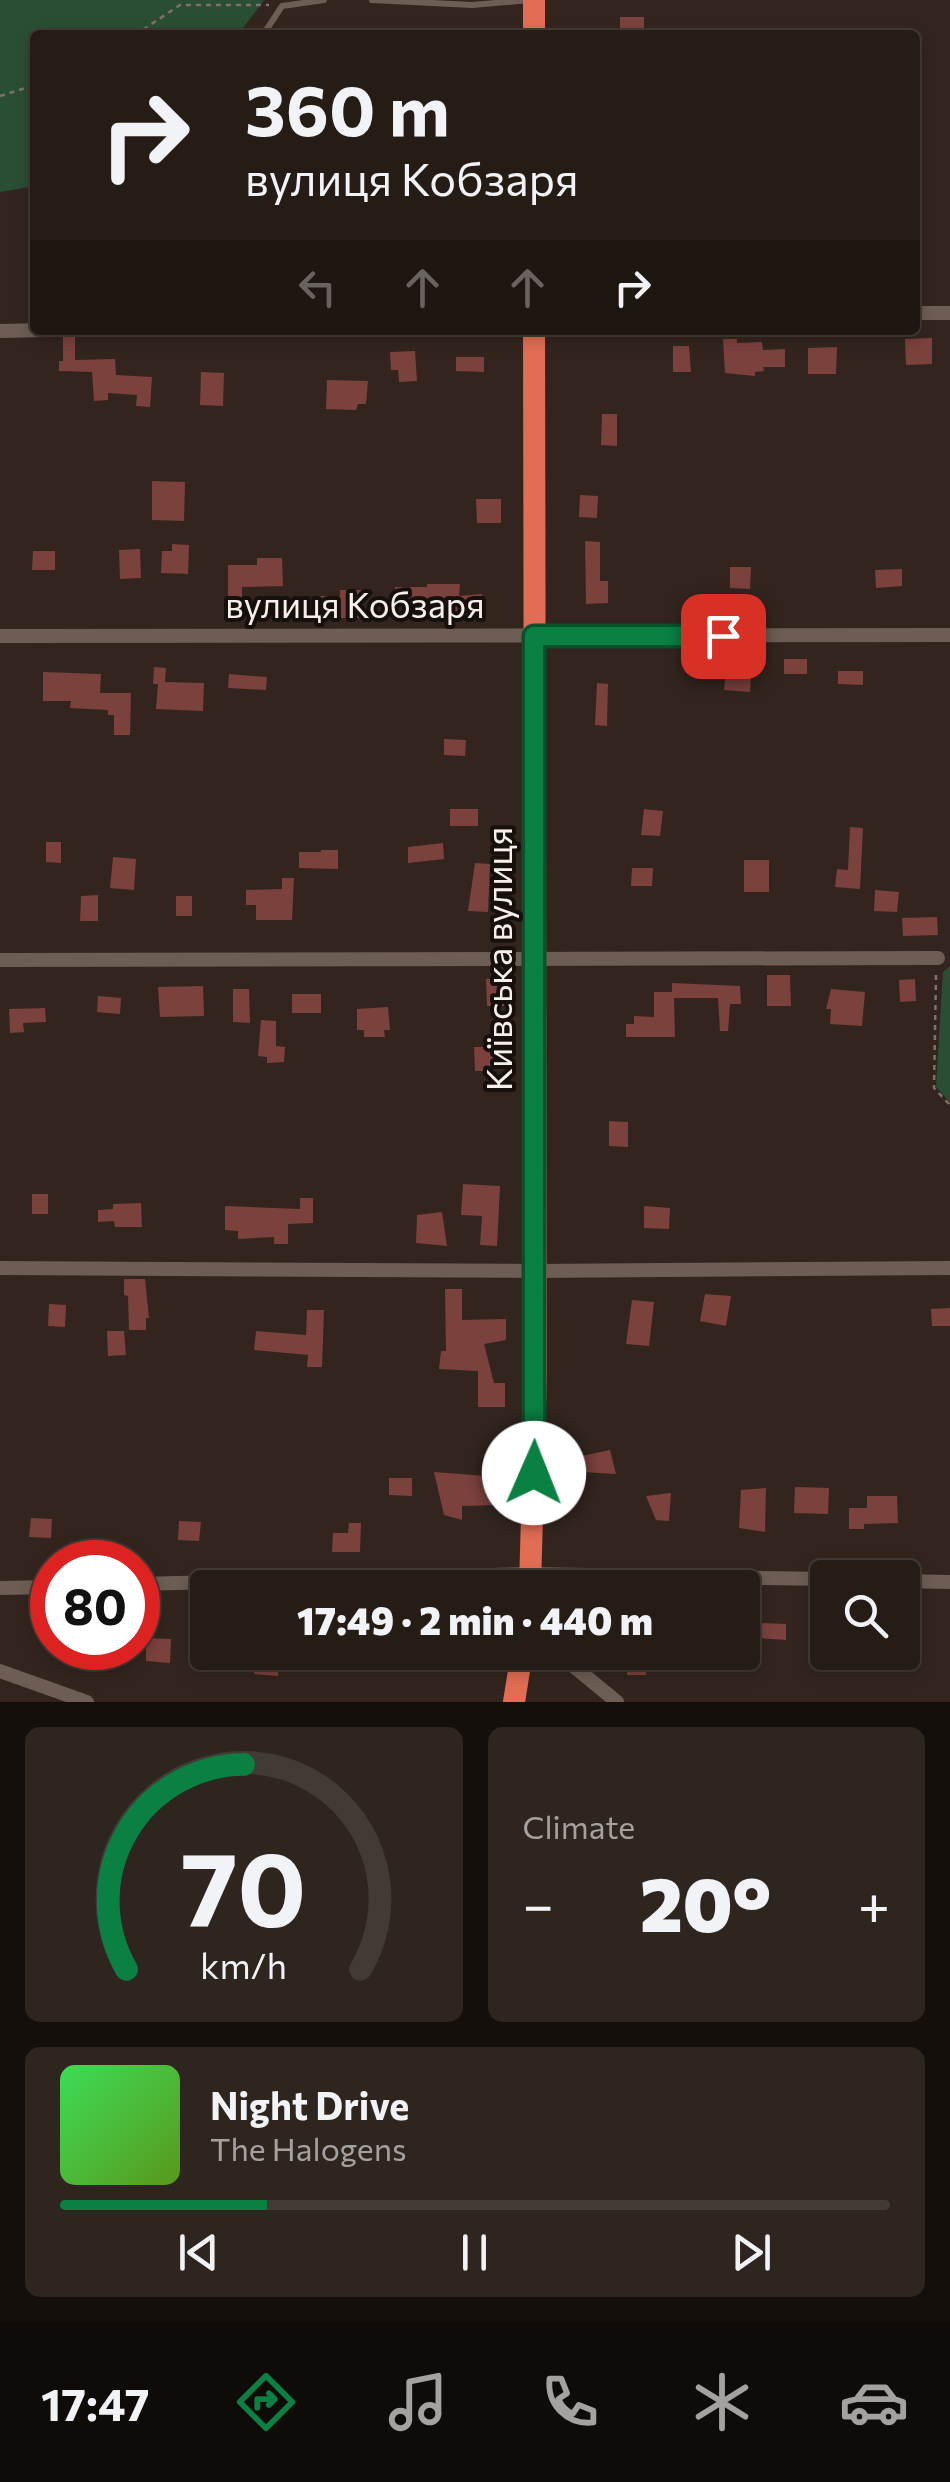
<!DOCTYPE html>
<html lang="en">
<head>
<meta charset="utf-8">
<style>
  :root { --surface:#261c16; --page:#2e251f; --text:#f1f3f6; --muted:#a4a1a1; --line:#423a35; --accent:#0b8043 }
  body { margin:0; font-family:Commissioner,sans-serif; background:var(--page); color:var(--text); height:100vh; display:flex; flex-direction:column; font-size:38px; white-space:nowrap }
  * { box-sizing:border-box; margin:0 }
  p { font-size:32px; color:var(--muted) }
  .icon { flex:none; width:55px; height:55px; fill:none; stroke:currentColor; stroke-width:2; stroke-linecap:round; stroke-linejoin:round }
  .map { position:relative; height:1702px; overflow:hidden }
  .details { display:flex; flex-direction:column; gap:25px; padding:25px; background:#150f0c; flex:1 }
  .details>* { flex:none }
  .banner { position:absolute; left:30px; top:30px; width:890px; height:305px; border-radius:10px; box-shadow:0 5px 15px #0003,0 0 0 2px var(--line); background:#261c16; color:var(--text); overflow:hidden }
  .tools { position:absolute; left:810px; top:1560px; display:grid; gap:20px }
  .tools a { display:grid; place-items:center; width:110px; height:110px; border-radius:10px; background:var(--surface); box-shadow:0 5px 15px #0003,0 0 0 2px var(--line); font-size:50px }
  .speed { position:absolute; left:30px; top:1540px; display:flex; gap:20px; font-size:50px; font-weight:700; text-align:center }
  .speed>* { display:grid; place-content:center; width:130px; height:130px; border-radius:50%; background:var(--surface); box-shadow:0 5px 15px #0003,0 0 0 2px var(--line); line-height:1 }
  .speed .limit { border:15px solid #d22; background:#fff; color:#111 }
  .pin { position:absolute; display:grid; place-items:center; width:85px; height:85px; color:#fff; margin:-42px; border-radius:20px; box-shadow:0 5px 15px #0006 }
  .me { position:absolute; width:110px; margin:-55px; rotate:1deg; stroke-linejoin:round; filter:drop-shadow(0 0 8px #0008) }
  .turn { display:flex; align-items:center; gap:35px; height:210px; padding:0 50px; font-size:45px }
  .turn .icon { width:130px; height:130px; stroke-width:2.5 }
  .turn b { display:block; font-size:70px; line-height:85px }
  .lanes { display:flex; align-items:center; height:95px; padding:0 50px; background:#0003; justify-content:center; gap:50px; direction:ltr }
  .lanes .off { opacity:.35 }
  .big { font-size:75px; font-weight:800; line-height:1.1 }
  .details .widget { flex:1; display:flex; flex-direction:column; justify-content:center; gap:15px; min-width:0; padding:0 35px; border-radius:15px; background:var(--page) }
  .details .dial { align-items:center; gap:0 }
  .dial svg { height:260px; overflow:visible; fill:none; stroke:var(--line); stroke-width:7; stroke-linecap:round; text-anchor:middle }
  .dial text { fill:var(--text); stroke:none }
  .song { display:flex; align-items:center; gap:30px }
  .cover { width:120px; height:120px; border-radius:15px; background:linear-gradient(135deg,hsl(130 70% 55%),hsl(90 70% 35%)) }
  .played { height:10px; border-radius:5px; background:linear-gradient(90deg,var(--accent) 25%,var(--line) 25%) }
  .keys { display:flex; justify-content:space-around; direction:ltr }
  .heat { display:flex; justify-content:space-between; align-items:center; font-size:55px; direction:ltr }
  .details .tiles { flex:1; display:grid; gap:25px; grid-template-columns:1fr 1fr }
  .widget:last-child { grid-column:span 2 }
  .trip { position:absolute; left:190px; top:1570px; width:570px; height:100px; border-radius:10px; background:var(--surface); box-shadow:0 5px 15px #0003,0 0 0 2px var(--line); font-weight:800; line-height:100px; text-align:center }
  .dock { display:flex; height:160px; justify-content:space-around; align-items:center; background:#0f0b09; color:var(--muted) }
  .dock .icon { width:70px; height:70px }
  .dock .selected { color:var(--accent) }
  .dock b { font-size:45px; color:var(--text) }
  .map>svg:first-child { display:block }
</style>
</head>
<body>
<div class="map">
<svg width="950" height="1702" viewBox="0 0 950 1702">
  <rect width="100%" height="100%" fill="#33251e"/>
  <g fill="#2a4e34">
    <path d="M0 0H264L238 35H35V186L0 192Z"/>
    <path d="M950 966V1102L936 1087 943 972Z"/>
  </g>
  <g fill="#7b413d">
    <rect x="620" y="17" width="24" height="18"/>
    <path d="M63 332H75V360L115 359 116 375 152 377 150 407 136 406 137 395 108 393V400L94 401 92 372 59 371V361H63Z"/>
    <path d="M932 338V364L906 365 905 339Z"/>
    <path d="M723 339H737V343L762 342 763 350 785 349V367H763L764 371 755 372V376L725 373Z"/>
    <path d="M673 346H689L691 372H673Z"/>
    <path d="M837 347 836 374H808V348Z"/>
    <path d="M415 351 417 381 399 382 398 370H391L390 352Z"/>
    <path d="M456 357H484V372L456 371Z"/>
    <path d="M201 372 224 373 223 406 200 405Z"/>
    <path d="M327 380 368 381 366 404H358L356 410 326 409Z"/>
    <path d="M602 414H617V446L601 445Z"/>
    <path d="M152 481 185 482 184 521 152 520Z"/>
    <path d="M580 495 598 496 597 518 579 517Z"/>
    <path d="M476 499H501V523H477Z"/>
    <path d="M585 541 600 542V581H608V603L586 604Z"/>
    <path d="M172 544 189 545 188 574 161 573 162 551H172Z"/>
    <path d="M140 549 141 578 120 579 119 550Z"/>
    <path d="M33 551H55V570H32Z"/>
    <path d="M257 558H282L283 586 242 587V598H228V565H257Z"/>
    <path d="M730 567H751L750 589 730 588Z"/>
    <path d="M902 569V586L876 588 875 570Z"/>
    <path d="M427 584H460L459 596 482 594V613L428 611V606L395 605V587H427Z"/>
    <path d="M340 590H361V618H341V612H320V596H340Z"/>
    <rect x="784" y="659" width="23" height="15"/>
    <path d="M727 661H752L750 692 724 690Z"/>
    <path d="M154 667 166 668 165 682 204 683 203 711 156 709 158 684H153Z"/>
    <path d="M838 671H863V685L838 684Z"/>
    <path d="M43 672 101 674 100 693H131L130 735H114V715H108V710L70 708 71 701H43Z"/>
    <path d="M229 674 267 677 266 690 228 688Z"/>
    <path d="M597 683 608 684 607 726 595 725Z"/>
    <path d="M444 739 466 740 465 756 444 755Z"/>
    <rect x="450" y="809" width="28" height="17"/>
    <path d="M644 809 663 811 660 836 641 835Z"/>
    <path d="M850 827 863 828 860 889 835 887 837 869 848 870Z"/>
    <path d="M46 842H61V863L46 862Z"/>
    <path d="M443 843 444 859 408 863V847Z"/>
    <path d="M321 850H338V869L299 868V852H321Z"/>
    <path d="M113 857 136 859 134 890 110 888Z"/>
    <rect x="744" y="860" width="25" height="32"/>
    <path d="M475 863 490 864 488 912 468 911Z"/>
    <path d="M632 868H653L652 886H631Z"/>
    <path d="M282 878H294L292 920H256V905H246V890L282 889Z"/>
    <path d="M875 890 899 892 897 912 874 911Z"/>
    <path d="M98 895V921H80L81 896Z"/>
    <rect x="176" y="896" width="16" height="20"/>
    <path d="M937 917 938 935 903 936 902 918Z"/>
    <path d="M767 975H790L791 1006H767Z"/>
    <path d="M505 978 506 1006H487L486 979Z"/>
    <path d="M915 979 916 1001 900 1002 899 980Z"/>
    <path d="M672 983 740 986 741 1004H730L728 1031H720L718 998H674L675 1037H626V1024H634V1016L654 1017V992H672Z"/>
    <path d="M203 986 204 1016 160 1017 158 987Z"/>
    <path d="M233 989H249L250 1023 233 1022Z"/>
    <path d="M831 989 865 992 862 1026 830 1024 831 1009H826Z"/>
    <rect x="292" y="994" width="29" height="19"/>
    <path d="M98 996 121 998 120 1014 97 1012Z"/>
    <path d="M388 1007 390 1030H384L385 1037H364V1030H357V1009Z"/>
    <path d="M45 1008 46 1022 23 1023 24 1032 10 1033 9 1009Z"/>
    <path d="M261 1020 276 1021V1046L285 1047 284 1062 267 1063V1057L258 1056Z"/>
    <path d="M474 1047H496V1064H491V1071H475Z"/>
    <path d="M609 1121 628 1122V1147L609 1146Z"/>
    <path d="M463 1184 500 1186 497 1246 480 1245 482 1216 461 1215Z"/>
    <rect x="32" y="1194" width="16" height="20"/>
    <path d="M300 1198H313V1223L288 1224V1244H274V1237L238 1239V1231L225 1230V1206L300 1209Z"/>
    <path d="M141 1203 142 1227H115L114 1221 98 1222V1210L113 1209V1204Z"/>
    <path d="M644 1206 670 1208 669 1229 644 1228Z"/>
    <path d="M442 1212 447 1246 416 1243 417 1215Z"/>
    <path d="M124 1279H145L149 1318H146V1330H129L128 1296 124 1295Z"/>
    <path d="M445 1289H462V1320L506 1319V1340L484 1344 494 1383H505V1407H478V1371L439 1369 441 1351H446Z"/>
    <path d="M705 1294 731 1296 726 1326 700 1321Z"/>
    <path d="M632 1300 654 1302 649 1346 626 1344Z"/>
    <path d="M49 1304 66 1305 65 1327 48 1326Z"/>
    <path d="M950 1308V1326H932L931 1309Z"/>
    <path d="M307 1310H324L322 1367H307L308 1355 254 1350 256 1331 306 1335Z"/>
    <path d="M107 1331H124L126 1355 108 1356Z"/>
    <path d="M610 1450 616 1474 582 1472V1456Z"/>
    <path d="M434 1472 499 1477V1505L462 1506V1520L444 1515Z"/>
    <path d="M389 1478H412V1496L389 1495Z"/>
    <path d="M795 1487 829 1488 828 1514 794 1513Z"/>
    <path d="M766 1488 765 1532 739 1528 741 1490Z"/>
    <path d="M671 1493 669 1521 656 1520 646 1496Z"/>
    <path d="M867 1496H897L898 1523 864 1524V1529H849V1508H867Z"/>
    <path d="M31 1518 52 1519 51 1538 29 1537Z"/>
    <path d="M179 1521 201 1522 199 1541 178 1540Z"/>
    <path d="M349 1523H361L360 1552H332L333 1533H348Z"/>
    <path d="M195 1619 208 1620V1648L194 1647Z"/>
    <path d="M759 1623 786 1624V1640L758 1638Z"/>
    <path d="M146 1638 171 1639 170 1663 146 1661Z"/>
    <path d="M257 1652 280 1653 278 1676 254 1674Z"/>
    <path d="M627 1654H647L646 1675H627Z"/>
  </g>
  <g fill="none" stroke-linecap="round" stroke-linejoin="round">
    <g stroke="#7e726c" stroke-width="2.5" stroke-dasharray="5 5" stroke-linecap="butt">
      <path d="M135 35 180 5H269"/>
      <path d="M0 96 35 85"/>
      <path d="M936 975 934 1088 950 1105"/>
    </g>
    <g stroke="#6d5d54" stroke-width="6">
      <path d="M372 0 472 5 530 0"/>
      <path d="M263 35 282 6 324 0"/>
    </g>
    <g stroke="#6d5d54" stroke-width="14">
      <path d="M915 313H950"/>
      <path d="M0 331 45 330"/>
      <path d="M0 636 950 635"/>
      <path d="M0 960 938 958"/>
      <path d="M0 1268 535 1271 950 1268"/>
      <path d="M902 1581 950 1582"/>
      <path d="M138 1584 531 1574 828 1579"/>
      <path d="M0 1588 52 1587"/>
      <path d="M550 1652 560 1655 617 1702"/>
      <path d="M0 1671 87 1702"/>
    </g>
    <g stroke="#e16d54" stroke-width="22">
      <path d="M534 0V35"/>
      <path d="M530 1588 536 1372 534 330"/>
      <path d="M514 1702 522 1652"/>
    </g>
  </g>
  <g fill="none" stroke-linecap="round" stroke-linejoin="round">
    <defs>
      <path id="route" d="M534 1473V636H723"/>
    </defs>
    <use href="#route" stroke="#07532c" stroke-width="25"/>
    <use href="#route" stroke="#0b8043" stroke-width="18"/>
  </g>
  <g text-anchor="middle" stroke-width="8" stroke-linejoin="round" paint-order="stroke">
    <g font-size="35" fill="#f8efea" stroke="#16100d">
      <text x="355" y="618">вулиця Кобзаря</text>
      <text transform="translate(500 959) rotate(-90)" y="12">Київська вулиця</text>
    </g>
  </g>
</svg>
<div class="tools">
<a><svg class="icon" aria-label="search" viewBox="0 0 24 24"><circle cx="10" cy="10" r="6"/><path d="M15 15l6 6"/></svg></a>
</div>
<div class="speed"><div class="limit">80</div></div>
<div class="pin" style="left:723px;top:636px;background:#d93025"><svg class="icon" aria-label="arrive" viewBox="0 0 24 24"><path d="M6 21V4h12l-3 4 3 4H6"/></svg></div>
<svg class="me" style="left:534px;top:1473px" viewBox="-20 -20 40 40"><circle r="19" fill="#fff"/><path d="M0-13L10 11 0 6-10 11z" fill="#0b8043"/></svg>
<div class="trip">17:49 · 2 min · 440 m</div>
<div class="banner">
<div class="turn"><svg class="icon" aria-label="right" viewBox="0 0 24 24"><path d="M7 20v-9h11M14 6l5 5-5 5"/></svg><div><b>360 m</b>вулиця Кобзаря</div></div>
<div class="lanes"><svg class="icon off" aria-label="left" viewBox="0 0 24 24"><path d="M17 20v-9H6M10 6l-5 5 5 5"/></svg><svg class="icon off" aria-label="ahead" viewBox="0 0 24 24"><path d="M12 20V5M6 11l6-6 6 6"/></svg><svg class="icon off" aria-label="ahead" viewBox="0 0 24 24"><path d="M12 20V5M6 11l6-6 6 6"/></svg><svg class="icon" aria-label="right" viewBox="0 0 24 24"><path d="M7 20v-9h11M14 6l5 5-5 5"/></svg></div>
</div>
</div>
<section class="details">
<div class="tiles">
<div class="widget dial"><svg viewBox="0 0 100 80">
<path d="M14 69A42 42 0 1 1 86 69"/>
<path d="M14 69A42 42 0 0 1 50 6" stroke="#0b8043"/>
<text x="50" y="56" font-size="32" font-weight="700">70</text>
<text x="50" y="72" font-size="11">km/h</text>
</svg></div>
<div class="widget"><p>Climate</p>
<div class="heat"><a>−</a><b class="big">20°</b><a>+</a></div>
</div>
<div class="widget">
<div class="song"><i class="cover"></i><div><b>Night Drive</b><p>The Halogens</p></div></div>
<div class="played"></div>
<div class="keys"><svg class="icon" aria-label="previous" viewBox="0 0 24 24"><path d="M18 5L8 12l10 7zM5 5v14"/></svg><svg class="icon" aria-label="pause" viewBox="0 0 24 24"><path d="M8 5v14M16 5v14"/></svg><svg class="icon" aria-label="next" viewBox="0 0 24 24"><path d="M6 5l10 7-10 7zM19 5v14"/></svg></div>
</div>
</div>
</section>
<nav class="dock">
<b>17:47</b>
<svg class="icon selected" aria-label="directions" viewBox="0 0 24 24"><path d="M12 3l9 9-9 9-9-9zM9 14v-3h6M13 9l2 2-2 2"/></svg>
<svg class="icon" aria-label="music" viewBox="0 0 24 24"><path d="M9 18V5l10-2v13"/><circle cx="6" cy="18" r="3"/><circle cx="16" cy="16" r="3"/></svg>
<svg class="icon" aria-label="phone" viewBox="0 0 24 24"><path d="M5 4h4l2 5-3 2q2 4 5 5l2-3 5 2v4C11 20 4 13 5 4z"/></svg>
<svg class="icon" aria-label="climate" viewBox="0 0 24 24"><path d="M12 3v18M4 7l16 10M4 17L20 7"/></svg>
<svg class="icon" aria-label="car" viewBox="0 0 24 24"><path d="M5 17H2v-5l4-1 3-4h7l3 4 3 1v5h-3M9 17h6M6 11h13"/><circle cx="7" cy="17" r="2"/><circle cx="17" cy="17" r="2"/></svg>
</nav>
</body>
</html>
